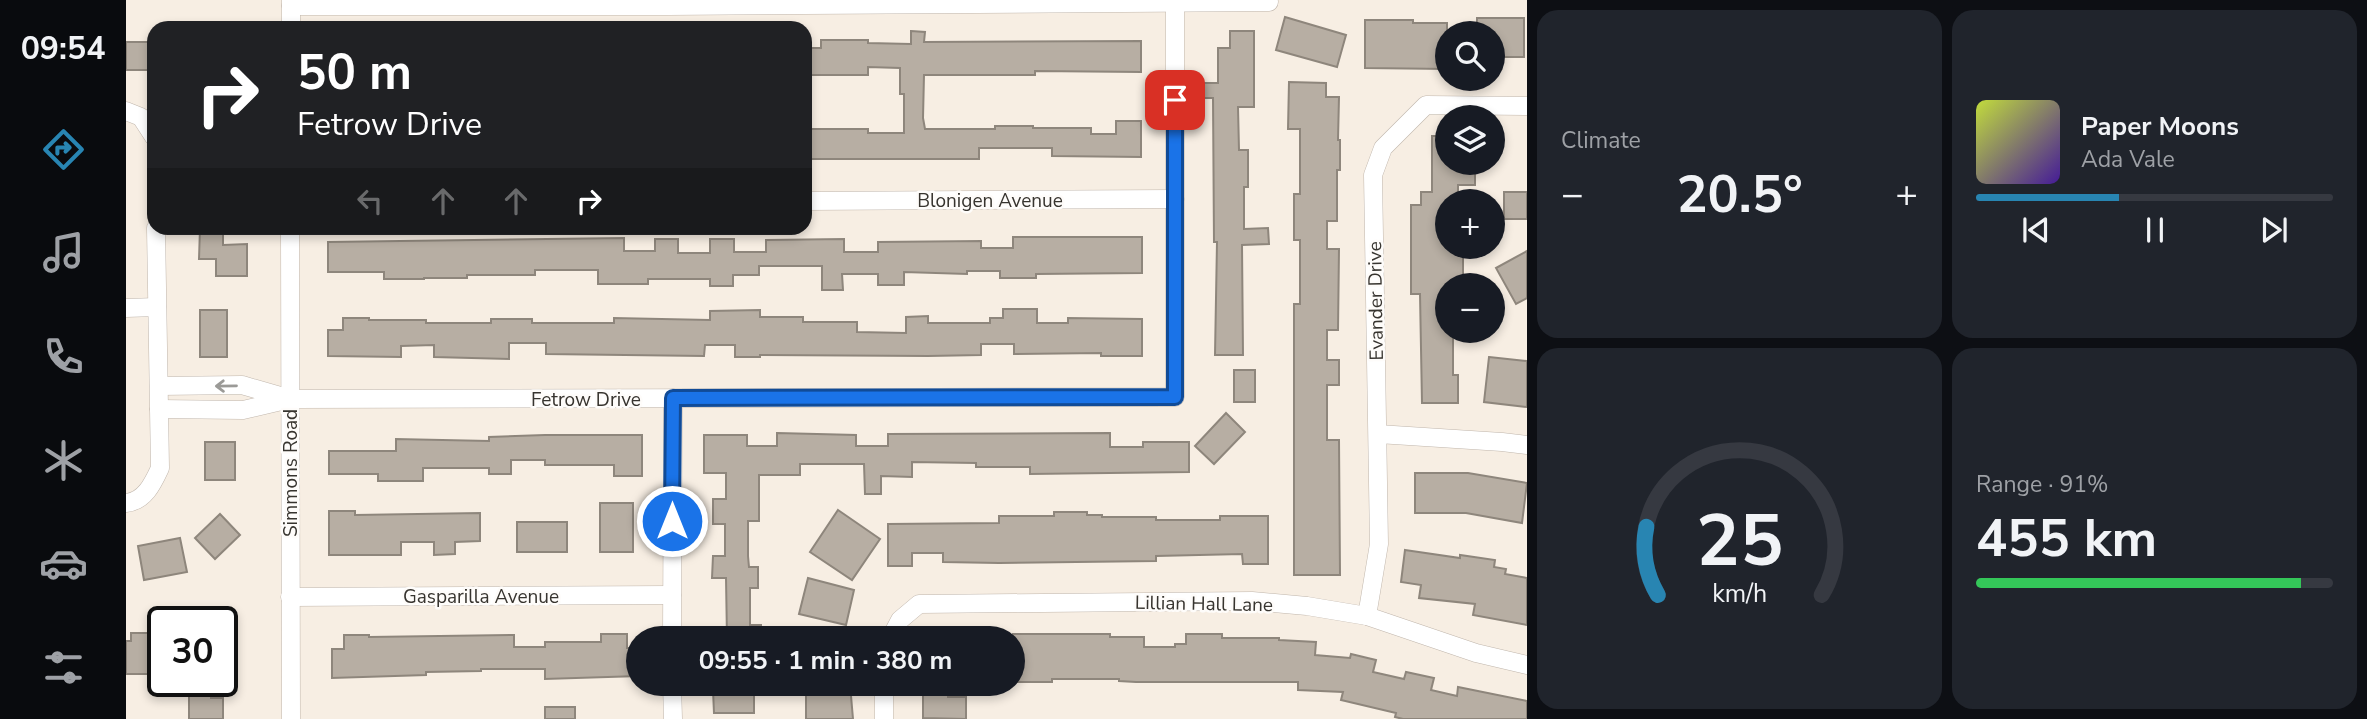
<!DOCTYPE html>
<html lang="en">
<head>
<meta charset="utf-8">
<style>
  :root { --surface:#171b24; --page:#20242c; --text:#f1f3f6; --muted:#9ea1a6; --line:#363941; --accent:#2885b2 }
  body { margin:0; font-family:"Nunito Sans",sans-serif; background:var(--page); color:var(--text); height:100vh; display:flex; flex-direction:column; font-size:26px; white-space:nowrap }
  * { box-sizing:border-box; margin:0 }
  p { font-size:23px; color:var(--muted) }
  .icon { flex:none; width:38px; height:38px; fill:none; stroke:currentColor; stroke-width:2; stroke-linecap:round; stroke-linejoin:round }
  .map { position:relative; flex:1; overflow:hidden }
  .details { display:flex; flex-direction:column; gap:10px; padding:10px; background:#0d0f14; width:840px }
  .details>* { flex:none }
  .hud { position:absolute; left:21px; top:21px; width:665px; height:214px; border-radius:21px; box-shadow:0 4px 10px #0003; background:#202124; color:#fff; overflow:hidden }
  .tools { position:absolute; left:1309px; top:21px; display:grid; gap:14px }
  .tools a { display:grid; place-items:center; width:70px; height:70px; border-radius:50%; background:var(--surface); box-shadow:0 4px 10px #0003; font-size:35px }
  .speed { position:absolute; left:21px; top:606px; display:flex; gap:14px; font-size:35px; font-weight:700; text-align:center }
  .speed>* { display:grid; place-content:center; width:91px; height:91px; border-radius:50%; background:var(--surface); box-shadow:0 4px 10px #0003; line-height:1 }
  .speed .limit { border:4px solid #111; border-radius:10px; background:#fff; color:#111 }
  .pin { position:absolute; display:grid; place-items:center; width:60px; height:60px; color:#fff; margin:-30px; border-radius:14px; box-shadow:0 4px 10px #0006 }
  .me { position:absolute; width:77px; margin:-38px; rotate:0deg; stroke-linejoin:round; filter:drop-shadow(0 0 5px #0008) }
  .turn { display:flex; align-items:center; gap:24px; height:147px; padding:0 35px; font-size:32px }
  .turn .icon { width:91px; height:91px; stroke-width:2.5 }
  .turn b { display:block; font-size:49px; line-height:60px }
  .lanes { display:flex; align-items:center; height:66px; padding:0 35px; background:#0003; justify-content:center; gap:35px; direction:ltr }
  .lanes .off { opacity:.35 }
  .big { font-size:52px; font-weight:700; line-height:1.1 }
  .details .tile { flex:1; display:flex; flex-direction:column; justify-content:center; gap:10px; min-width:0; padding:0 24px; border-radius:21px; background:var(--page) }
  .details .dial { align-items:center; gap:0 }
  .dial svg { height:182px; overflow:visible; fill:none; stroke:var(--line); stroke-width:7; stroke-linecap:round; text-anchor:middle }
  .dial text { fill:var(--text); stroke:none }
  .song { display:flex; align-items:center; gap:21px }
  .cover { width:84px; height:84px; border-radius:10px; background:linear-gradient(135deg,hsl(70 70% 55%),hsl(260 70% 35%)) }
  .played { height:7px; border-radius:4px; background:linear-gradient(90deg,var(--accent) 40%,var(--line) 40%) }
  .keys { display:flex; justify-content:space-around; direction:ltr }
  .heat { display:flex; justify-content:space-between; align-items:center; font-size:38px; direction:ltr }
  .charge { height:10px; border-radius:5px; background:linear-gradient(90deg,#34c759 91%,var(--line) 0) }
  .details .tiles { flex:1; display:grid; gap:10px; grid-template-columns:repeat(2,1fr) }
  .trip { position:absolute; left:500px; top:626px; width:399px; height:70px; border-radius:35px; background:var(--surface); box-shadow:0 4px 10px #0003; font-weight:700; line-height:70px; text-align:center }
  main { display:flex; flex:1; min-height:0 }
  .tabs { display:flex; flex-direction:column; width:126px; justify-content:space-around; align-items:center; background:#090b0e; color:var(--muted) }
  .tabs .icon { width:49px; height:49px }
  .tabs .selected { color:var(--accent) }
  .tabs b { font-size:32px; color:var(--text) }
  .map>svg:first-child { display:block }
</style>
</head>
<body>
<main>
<nav class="tabs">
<b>09:54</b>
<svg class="icon selected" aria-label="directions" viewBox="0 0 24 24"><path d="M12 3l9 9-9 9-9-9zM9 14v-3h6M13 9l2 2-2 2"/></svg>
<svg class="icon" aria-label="music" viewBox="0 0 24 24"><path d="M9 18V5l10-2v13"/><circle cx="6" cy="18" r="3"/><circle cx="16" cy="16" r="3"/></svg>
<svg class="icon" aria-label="phone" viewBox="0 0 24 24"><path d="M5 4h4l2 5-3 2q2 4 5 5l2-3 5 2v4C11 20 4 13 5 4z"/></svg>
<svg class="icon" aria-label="climate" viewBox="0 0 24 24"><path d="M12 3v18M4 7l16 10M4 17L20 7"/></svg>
<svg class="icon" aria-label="car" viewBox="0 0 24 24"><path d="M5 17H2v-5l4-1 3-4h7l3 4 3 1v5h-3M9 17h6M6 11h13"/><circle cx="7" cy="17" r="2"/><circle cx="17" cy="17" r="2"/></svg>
<svg class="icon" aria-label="filters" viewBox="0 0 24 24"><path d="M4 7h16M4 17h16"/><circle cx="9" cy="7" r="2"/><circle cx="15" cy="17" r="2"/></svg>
</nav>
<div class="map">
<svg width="1401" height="719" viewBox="0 0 1401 719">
  <rect width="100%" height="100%" fill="#f7eee3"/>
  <g fill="#b7aea3" stroke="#8e867c" stroke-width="2">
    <path d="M1159 17 1220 35 1211 67 1150 50Z"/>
    <path d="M1351 18H1398V57H1367V33H1351Z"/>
    <path d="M1239 20H1287V23H1321V69L1239 68Z"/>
    <path d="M785 31 799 32 798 42 1015 41V72L909 71V75H798L797 118 799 129H869V126H907V128H965V134H990V121H1015V157L926 156V148H853V159H679V129H742V133H778V94H774V68L742 67V75H679V48H695V40H742V43L785 44Z"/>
    <path d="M1104 31H1128V107H1112L1113 150H1122V187H1118V229L1142 228 1143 244 1116 245 1117 355H1089L1091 242H1088L1087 98H1073V83H1092V48H1104Z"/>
    <rect x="0" y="42" width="28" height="28"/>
    <path d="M1163 82 1200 83V97H1213L1212 140H1214V170H1211V221H1201V249H1213L1212 330H1201V360H1213V385H1201V440H1213L1214 575H1168V304H1174V240H1168V194H1174V129H1162Z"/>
    <path d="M1306 136H1321V163H1349V185H1332V201H1321V248H1337V285H1321V331H1327V375H1332V403H1296L1294 294H1285V205H1295V192H1306Z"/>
    <rect x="1378" y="192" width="23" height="27"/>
    <path d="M74 228H97V245L121 244V276H90V259H73Z"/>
    <path d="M887 237H1016V273L910 274V278H874V271H841V274L778 272V285H752V274H716L717 290H696V266H633V275H607V286H584V279H522V284H472V270H409V275H341V278H298V279H258V272H202V242L498 238V251H529V239H552V253H584V239H608V252H640V240L718 239V252H752V242L855 241V248H887Z"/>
    <path d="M1401 251V298L1390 304 1370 268Z"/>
    <path d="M877 309H911V323H942V318L1016 319V356H975V353L888 354V344H855V355L802 356 634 355V357H609V345H579L578 356 420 354V343H383V359L308 357V345L275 346V357L202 356V330H217V318H243V320H300V323H365V319H406V323H488V318L584 320V311L634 310V317H677V322H731V332L780 333V317L802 316V323H864V318H877Z"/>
    <rect x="74" y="310" width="27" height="47"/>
    <path d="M1363 357 1401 361V407L1358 402Z"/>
    <rect x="1108" y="370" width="21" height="32"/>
    <path d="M1100 413 1119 432 1088 464 1069 446Z"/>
    <path d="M651 433 730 435V446H762V434L984 433V447H1017V442H1063V472L904 474V467H850V463L786 462V477L755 476V494H739L738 464H674V475H633V521H622V556L623 567H632V588H624V625H635V639H601L600 578H586L587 556H599V524H587V499H600V473H578V435H621V446H651Z"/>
    <path d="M419 435H516V476H488V465H419V460H385V474H363V468H297V481H252V474H203V451H270V439L363 441V437Z"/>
    <rect x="79" y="442" width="30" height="38"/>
    <path d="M1289 473H1342L1401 483 1396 523 1340 513H1289Z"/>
    <rect x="474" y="503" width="33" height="49"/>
    <path d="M712 510 754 539 726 580 684 552Z"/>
    <path d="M203 511H229V515L354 513V541L329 542V554L308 555V542H275V555H203Z"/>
    <path d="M928 512H961V515H976V517H1030V520H1094V516H1142V564H1117L1116 554 1030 556V561L873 563 817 562V553H786V566H762V524L873 523V516H928Z"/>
    <path d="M94 514 114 535 89 559 69 538Z"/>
    <rect x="391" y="522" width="50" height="30"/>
    <path d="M54 538 61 572 18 580 12 546Z"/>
    <path d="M1279 550 1334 558V555L1369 560 1368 567 1380 569 1379 574 1401 578V625L1347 615 1349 604 1293 598 1295 585 1275 582Z"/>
    <path d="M682 578 728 590 720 625 673 614Z"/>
    <path d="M5 633H35V674H0V641H5Z"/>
    <path d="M475 634H501V648H513V676L419 679V669H355V671L300 672V675L206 678V649H218V635H243V637L388 635V647H419V642H475Z"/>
    <path d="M887 634H984V637H1018V647H1049V644H1060V634H1096V638H1153V640L1190 642 1189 655 1224 658 1225 654 1250 660 1247 672 1278 679 1280 672 1308 678 1305 690 1331 696 1332 687 1401 701V719H1277L1269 717 1270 713 1215 700 1217 692 1172 690V682H1010L993 681V679H926V682H887Z"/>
    <path d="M599 684H628V713H588L587 690H599Z"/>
    <path d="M680 684H724L727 719H680Z"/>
    <path d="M63 685H85V698H97V719H63Z"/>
    <path d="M797 686H822V697H840V719L797 718Z"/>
    <rect x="419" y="707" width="30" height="12"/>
  </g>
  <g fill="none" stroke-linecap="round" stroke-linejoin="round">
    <defs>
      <g id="minor">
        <path d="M165 6H541L1143 2"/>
        <path d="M165 28V0"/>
        <path d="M0 111 15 117 28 137"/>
        <path d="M679 201 1049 199"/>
        <path d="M164 228 165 719"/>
        <path d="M0 308 31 307"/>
        <path d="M33 386 116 385 161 398"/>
        <path d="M33 409 117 410 164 399 1049 397V0"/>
        <path d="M1252 434 1376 442 1401 445"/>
        <path d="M0 503C19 501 27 483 34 468L30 228"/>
        <path d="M164 597 546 595"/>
        <path d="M1241 616 1253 544 1247 175 1257 148 1300 105 1401 106"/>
        <path d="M546 639 547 398"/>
        <path d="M764 639 774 620 793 604 1126 601 1181 606 1241 616 1350 653 1401 665"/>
        <path d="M546 684 547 719"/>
        <path d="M758 684V719"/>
      </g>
    </defs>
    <use href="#minor" stroke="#c0b6ac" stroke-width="19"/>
    <use href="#minor" stroke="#fff" stroke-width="18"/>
  </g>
  <defs><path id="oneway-shaft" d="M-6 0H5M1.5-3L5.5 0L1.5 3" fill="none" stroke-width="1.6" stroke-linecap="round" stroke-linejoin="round" transform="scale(1.75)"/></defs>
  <use stroke="#9b9a97" href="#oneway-shaft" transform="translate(100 386) rotate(179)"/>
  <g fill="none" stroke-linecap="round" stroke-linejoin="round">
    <defs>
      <path id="route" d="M546 521 547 398 1049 397V100"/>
    </defs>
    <use href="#route" stroke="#114b97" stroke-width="18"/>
    <use href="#route" stroke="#1a73e8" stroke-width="12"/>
  </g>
  <g text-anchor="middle" stroke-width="5" stroke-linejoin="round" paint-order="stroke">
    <g font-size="19" fill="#37342f" stroke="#fefcfa">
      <text x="864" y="207">Blonigen Avenue</text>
      <text transform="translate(1249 301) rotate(-91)" y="7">Evander Drive</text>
      <text x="460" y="406">Fetrow Drive</text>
      <text transform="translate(164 473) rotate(-90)" y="7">Simmons Road</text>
      <text x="355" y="603">Gasparilla Avenue</text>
      <text transform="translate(1078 603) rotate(1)" y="7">Lillian Hall Lane</text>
    </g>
  </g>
</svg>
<div class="tools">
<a><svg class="icon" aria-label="search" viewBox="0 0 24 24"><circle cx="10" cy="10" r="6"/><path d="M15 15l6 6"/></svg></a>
<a><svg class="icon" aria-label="layers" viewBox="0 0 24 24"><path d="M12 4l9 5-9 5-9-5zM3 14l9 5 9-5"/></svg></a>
<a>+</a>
<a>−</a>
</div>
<div class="speed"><div class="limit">30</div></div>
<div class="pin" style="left:1049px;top:100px;background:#d93025"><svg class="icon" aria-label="arrive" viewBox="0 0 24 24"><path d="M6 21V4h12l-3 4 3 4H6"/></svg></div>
<svg class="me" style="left:546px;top:521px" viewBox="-20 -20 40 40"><circle r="17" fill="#1a73e8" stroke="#fff" stroke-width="3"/><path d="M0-11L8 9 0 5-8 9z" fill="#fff"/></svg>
<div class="trip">09:55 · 1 min · 380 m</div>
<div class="hud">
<div class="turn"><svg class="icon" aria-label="right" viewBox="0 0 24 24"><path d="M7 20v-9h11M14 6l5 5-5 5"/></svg><div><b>50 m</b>Fetrow Drive</div></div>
<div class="lanes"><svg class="icon off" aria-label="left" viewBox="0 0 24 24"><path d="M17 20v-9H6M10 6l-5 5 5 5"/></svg><svg class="icon off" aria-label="ahead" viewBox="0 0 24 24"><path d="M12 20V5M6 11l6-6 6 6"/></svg><svg class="icon off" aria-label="ahead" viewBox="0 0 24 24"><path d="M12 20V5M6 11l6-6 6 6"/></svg><svg class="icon" aria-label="right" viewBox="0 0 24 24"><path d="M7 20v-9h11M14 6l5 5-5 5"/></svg></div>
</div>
</div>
<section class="details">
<div class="tiles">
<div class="tile"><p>Climate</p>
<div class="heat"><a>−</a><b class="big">20.5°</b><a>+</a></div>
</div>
<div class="tile">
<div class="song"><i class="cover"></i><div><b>Paper Moons</b><p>Ada Vale</p></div></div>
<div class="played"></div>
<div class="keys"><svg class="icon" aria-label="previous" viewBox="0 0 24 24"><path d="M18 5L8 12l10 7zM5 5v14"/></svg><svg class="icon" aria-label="pause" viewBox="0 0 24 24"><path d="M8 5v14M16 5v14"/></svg><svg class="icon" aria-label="next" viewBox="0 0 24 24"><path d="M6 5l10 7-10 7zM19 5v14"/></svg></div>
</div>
<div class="tile dial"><svg viewBox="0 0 100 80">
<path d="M14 69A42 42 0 1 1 86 69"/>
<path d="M14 69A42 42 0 0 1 9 39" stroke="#2885b2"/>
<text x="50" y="56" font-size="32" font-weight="700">25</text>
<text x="50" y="72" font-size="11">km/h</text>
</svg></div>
<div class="tile"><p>Range · 91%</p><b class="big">455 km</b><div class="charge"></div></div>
</div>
</section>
</main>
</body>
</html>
